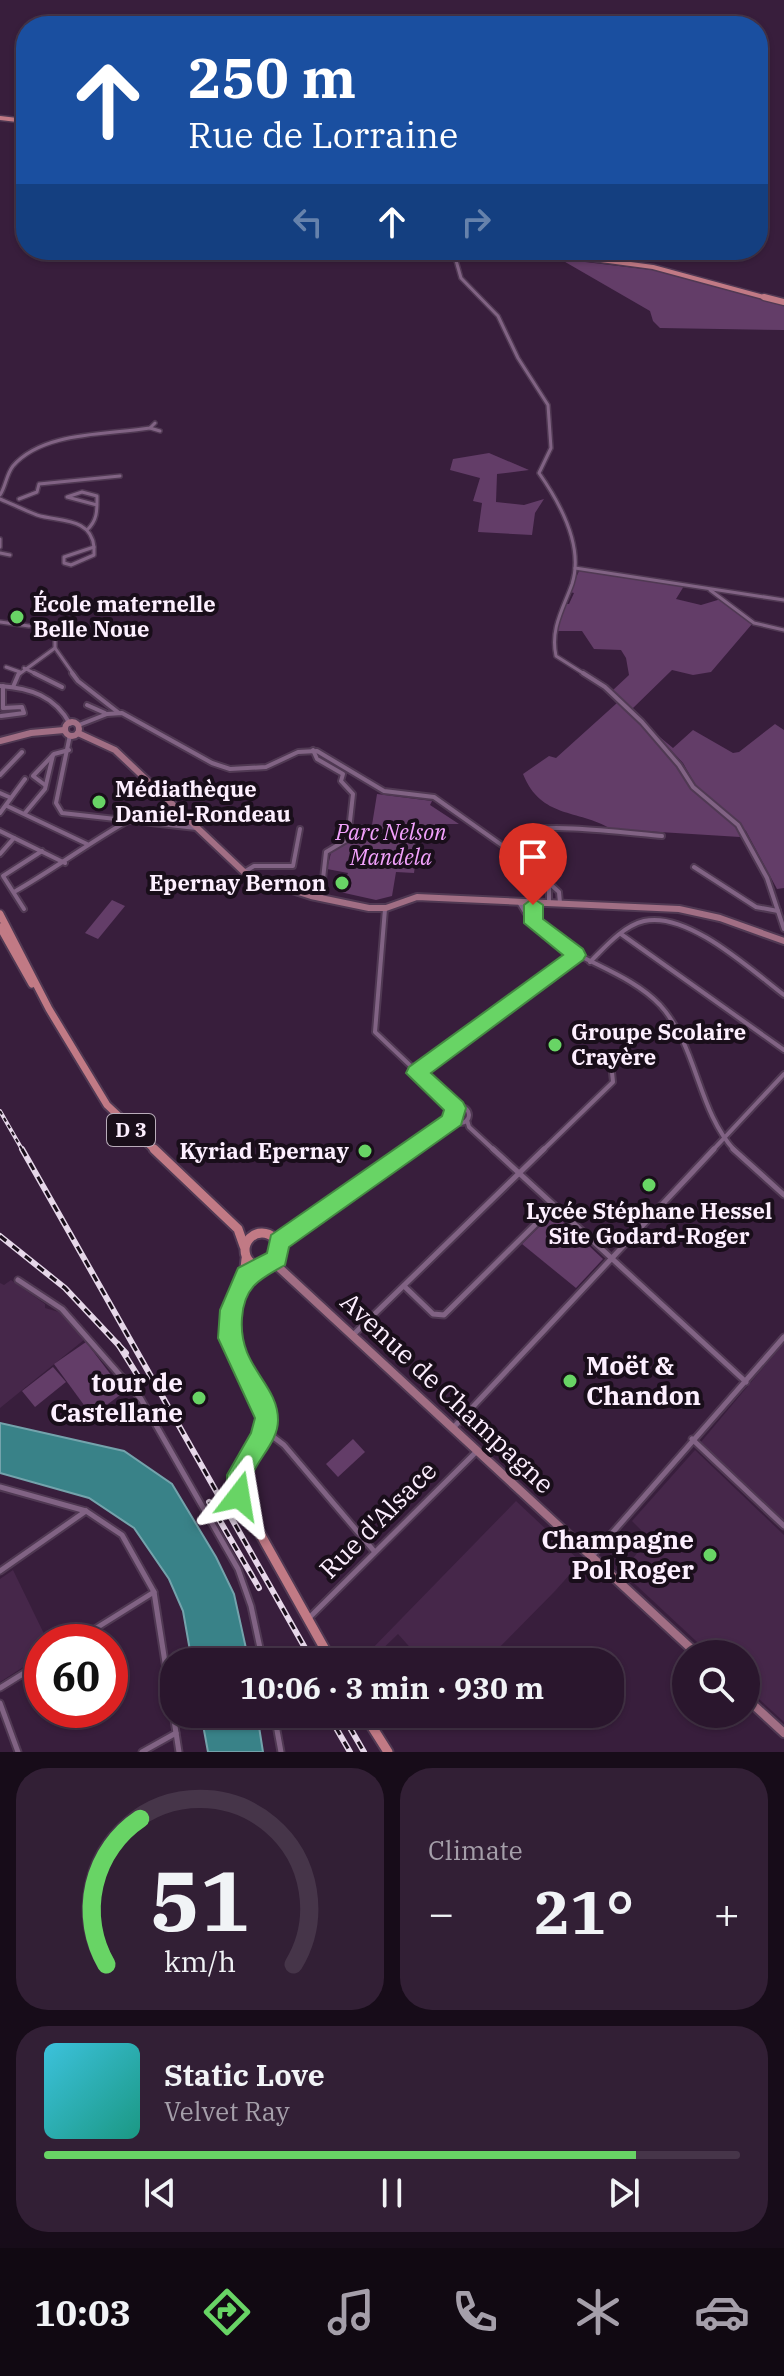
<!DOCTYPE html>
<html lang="en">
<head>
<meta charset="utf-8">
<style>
  :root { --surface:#2a162d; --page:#321f35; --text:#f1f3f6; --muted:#a59faa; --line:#463549; --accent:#68d465 }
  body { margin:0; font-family:"IBM Plex Serif",serif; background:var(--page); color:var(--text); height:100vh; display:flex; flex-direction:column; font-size:30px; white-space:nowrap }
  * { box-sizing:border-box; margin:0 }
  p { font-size:26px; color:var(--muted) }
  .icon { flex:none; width:44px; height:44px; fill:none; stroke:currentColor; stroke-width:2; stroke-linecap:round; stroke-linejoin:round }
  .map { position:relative; height:1752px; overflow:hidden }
  .drawer { display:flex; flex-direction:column; gap:16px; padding:16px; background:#170c19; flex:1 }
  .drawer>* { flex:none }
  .top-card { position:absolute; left:16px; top:16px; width:752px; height:244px; border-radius:32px; box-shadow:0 2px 6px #0004,0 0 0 2px var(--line); background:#1a4fa0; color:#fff; overflow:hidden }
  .tools { position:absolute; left:672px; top:1640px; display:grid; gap:16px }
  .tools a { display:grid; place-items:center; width:88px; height:88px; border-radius:50%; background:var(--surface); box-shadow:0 2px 6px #0004,0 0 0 2px var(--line); font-size:40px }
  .speed { position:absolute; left:24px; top:1624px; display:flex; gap:16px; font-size:40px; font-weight:700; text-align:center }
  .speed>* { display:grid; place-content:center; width:104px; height:104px; border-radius:50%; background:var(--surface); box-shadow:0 2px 6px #0004,0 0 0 2px var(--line); line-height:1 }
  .speed .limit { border:12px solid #d22; background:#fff; color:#111 }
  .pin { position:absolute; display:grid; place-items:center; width:68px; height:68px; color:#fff; margin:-82px -34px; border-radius:50% 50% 50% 0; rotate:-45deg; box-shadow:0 0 8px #0007 }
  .pin .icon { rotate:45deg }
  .me { position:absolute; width:88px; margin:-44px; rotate:14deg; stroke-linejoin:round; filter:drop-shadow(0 0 6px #0008) }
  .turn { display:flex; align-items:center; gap:28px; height:168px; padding:0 40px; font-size:36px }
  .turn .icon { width:104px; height:104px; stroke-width:2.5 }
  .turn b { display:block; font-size:56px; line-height:68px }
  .lanes { display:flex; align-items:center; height:76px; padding:0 40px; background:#0003; justify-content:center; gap:40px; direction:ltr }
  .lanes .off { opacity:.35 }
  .big { font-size:60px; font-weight:700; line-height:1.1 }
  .drawer .tile { flex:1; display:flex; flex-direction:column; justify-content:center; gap:12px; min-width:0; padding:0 28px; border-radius:32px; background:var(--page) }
  .drawer .dial { align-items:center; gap:0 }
  .dial svg { height:208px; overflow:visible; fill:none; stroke:var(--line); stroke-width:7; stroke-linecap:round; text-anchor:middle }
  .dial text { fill:var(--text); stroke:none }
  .song { display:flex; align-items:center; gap:24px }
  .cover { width:96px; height:96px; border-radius:12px; background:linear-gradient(135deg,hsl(190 70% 55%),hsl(170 70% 35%)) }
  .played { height:8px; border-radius:4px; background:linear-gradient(90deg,var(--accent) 85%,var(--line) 85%) }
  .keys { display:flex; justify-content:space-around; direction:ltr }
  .heat { display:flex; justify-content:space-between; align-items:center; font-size:44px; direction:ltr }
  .drawer .tiles { flex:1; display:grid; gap:16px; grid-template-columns:1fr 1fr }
  .tile:last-child { grid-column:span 2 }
  .trip { position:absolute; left:160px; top:1648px; width:464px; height:80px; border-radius:32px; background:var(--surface); box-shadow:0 2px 6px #0004,0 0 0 2px var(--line); font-weight:700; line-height:80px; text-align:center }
  .dock { display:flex; height:128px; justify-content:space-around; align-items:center; background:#110912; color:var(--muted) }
  .dock .icon { width:56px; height:56px }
  .dock .selected { color:var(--accent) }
  .dock b { font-size:36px; color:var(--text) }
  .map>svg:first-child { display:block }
</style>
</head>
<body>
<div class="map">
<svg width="784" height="1752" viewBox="0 0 784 1752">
  <rect width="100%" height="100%" fill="#381e3c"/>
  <g fill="#46274a">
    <path d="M11 1280 45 1304V1308L59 1312 85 1339 0 1408V1283L4 1285Z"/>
    <path d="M784 1343V1522L701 1442Z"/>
    <path d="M695 1450 784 1535V1722L746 1687V1654H710L622 1572 649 1538 632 1521Z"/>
    <path d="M516 1501 581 1562 555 1591 485 1662H423L398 1634 369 1662 365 1656Z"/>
    <path d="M13 1570 48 1642H42V1655L0 1682V1579Z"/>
  </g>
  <g fill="#633d68">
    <path d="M560 259 661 271 784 305V330L660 328 653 321 650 311Z"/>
    <path d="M489 453 529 470 497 474 496 502 524 505 544 499 535 513 532 535 478 532 482 503 473 501 480 478 450 470 453 459Z"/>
    <path d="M579 571 684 586 676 599 701 605 721 599 752 624 711 672 693 675 672 670 632 709 612 691 629 675 626 658 621 650 594 649 582 631H556L566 604H569L574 593 570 592Z"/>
    <path d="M617 703 641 723 675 761 691 787 737 826 740 837 611 829C578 809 541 819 523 774L549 756 556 758Z"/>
    <path d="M775 724 784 730V888L777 889 746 831 696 786 683 763 655 733 673 748 693 730 733 753 739 752Z"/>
    <path d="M377 794 432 801 430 805 459 824H435V836H419L414 873 396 872 392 896 376 900 340 892 348 873 327 869 332 849 356 839 358 824 372 825Z"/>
    <path d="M112 900 125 906 98 939 85 933Z"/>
    <path d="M550 1216H557L603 1259 576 1288 522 1244Z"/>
    <path d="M86 1342 124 1392 92 1416 54 1364Z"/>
    <path d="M53 1367 66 1382 35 1407 22 1391Z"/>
    <path d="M353 1439 365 1452 338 1477 326 1464Z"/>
  </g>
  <g fill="#398288" stroke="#74a3ac" stroke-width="2">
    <path d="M0 1423 124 1451 172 1484 216 1557 234 1594 249 1662H192L183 1611 169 1579 134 1528 89 1498 0 1473Z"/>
    <path d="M201 1714H257L263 1752H208Z"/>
  </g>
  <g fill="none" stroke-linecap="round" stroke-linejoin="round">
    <defs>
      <g id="street-far2">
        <path d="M453 250 461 278 498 316 518 358 548 405 551 448 539 473C560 503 584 547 572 584 563 609 550 629 556 656L586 675"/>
        <path d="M150 428 160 431"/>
        <path d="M0 495C6 486 6 475 13 466 43 431 108 435 150 428L155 423"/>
        <path d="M0 499C12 504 24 510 37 515 59 522 91 517 94 547"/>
        <path d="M19 499 37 492 39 484 120 476"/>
        <path d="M87 530C98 520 97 509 97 496L82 492 67 497 97 505"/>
        <path d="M0 539V547"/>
        <path d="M94 547V555L71 565 64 563V557Z"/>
        <path d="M0 553 10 555"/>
        <path d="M575 568 784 600"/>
        <path d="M710 590 754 623 784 630"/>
        <path d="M0 622 29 626"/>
        <path d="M55 648 74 675"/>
        <path d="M6 667 20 672"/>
        <path d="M24 668 38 675"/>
        <path d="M18 675 55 648V631L63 625"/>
      </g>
      <g id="street-far1">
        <path d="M34 673 62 687"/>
        <path d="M72 673 78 681 119 713"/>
        <path d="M583 673 605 687 642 722 679 765 693 787 738 825 767 878 784 929"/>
        <path d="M0 686C30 688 55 696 70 724"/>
        <path d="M3 686V708"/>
        <path d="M13 687 19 673"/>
        <path d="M87 705 105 713"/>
        <path d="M1 716 24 713 22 707 3 708"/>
        <path d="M79 725 107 714 122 713 212 763 230 769 266 767 298 752 317 751 384 791 434 797 513 853"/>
        <path d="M70 735 56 803 62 813 196 828"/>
        <path d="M313 750 317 759 343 774 341 781 353 794 348 839 326 852 321 897"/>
        <path d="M0 775 22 752"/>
        <path d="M45 785 33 776 54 754 69 750"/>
        <path d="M0 793 9 797"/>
        <path d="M7 806 87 844"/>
        <path d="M0 813 25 779"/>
        <path d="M25 813 45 789 53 755"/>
        <path d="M159 822 178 810"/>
        <path d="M0 831 65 863"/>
        <path d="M0 854 14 838"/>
        <path d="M694 867 756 907 778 911"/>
        <path d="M244 872 254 866H293L300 829"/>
        <path d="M549 883 513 853C513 844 515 837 524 832 545 822 634 834 662 836"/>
        <path d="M14 892C53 870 87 844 126 822"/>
        <path d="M519 902C548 958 619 962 660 1005 698 1047 697 1110 735 1151"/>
        <path d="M549 903V883L559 892 560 903"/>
        <path d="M24 909 3 876 42 851"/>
        <path d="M385 909 375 1032 455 1108"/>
        <path d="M533 920 531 912 535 902"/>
        <path d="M621 934 784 1050"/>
        <path d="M590 962C605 947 623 926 644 921 688 911 751 970 784 995"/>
        <path d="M416 1073 576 955"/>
        <circle cx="461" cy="1115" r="8"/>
        <path d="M467 1120 469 1127 495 1151"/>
        <path d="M408 1151 454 1119"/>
        <path d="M542 1151 613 1082 610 1053"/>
        <path d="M712 1151 784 1074"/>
      </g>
      <g id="street">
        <path d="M493 1149 746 1382"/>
        <path d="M733 1149 784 1195"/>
        <path d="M278 1242 411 1149"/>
        <path d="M18 1280 62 1309 141 1399 238 1569 251 1606 263 1662"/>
        <path d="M404 1286 433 1314 444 1315 553 1207"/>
        <path d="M353 1335 544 1149"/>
        <path d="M453 1428 714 1149"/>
        <path d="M267 1432 284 1445 374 1551"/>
        <path d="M692 1439 784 1526"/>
        <path d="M0 1487 86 1511 122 1535 154 1592 179 1752"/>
        <path d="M592 1556 784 1337"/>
        <path d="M0 1571 86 1511"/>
        <path d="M309 1618 476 1452"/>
        <path d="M74 1642 154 1592"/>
        <path d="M0 1688 42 1662"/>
        <path d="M0 1703 18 1752"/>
        <path d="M274 1714 281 1752"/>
        <path d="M142 1752 176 1733"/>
      </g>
      <g id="secondary-far1">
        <circle cx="72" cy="729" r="7"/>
        <path d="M78 733 115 750 244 872 255 878 311 896 369 908H386L417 897 679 909 720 918 784 941"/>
        <path d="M0 741 31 733 64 730"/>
      </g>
      <g id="secondary">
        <path d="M273 1262 697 1654"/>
        <path d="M746 1698 784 1733"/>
      </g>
      <g id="primary-far3">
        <path d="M0 118 26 121"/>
        <path d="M526 250 653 267 771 299"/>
      </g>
      <path id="primary-far2" d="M764 297 784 302"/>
      <g id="primary-far1">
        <path d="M0 914 49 1009 107 1105 156 1151"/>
        <path d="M0 927 32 984"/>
      </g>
      <g id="primary">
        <path d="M154 1149 238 1229 244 1246"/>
        <circle cx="262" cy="1250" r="17"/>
        <path d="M246 1259C245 1286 225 1310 229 1337 234 1368 268 1389 266 1421 264 1450 238 1466 239 1496L332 1662"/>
        <path d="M364 1714 388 1752"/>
      </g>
    </defs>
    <use href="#street-far2" stroke="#503953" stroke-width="6"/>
    <use href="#street-far1" stroke="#503953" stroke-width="8"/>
    <use href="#street" stroke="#503953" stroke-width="9"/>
    <use href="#secondary-far1" stroke="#503953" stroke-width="10"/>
    <use href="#secondary" stroke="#503953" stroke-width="12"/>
    <use href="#primary-far3" stroke="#503953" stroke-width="7"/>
    <use href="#primary-far2" stroke="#503953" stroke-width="9"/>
    <use href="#primary-far1" stroke="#503953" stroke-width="11"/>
    <use href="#primary" stroke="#503953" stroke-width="13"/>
    <use href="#street-far2" stroke="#816384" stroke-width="3"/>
    <use href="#street-far1" stroke="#816384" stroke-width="4"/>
    <use href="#street" stroke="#816384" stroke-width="5"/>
    <use href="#secondary-far1" stroke="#a16e84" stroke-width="6"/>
    <use href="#secondary" stroke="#a16e84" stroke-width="8"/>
    <use href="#primary-far3" stroke="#c17a85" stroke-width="4"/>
    <use href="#primary-far2" stroke="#c17a85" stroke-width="6"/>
    <use href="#primary-far1" stroke="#c17a85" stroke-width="7"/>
    <use href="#primary" stroke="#c17a85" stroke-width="9"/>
    <defs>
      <path id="rail-far1" d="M0 1111 23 1151"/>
      <g id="rail">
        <path d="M22 1149 313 1662"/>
        <path d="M0 1236 65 1288 126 1353"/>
        <path d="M118 1344 138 1376"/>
        <path d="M209 1502 259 1588"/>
        <path d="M328 1714 350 1752"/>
        <path d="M342 1714 364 1752"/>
      </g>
    </defs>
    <use href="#rail-far1" stroke="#e6d7e9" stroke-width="4"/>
    <use href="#rail" stroke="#e6d7e9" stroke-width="6"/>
    <use href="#rail-far1" stroke="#190e1a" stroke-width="2" stroke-dasharray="4" stroke-linecap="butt"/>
    <use href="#rail" stroke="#190e1a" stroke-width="3" stroke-dasharray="8" stroke-linecap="butt"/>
  </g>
  <path fill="#68d465" stroke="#448a42" stroke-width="2" d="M533 898 543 905V919L583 949 586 955 583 960 431 1073 463 1102 466 1108 461 1125 289 1247 285 1265C260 1279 244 1286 242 1318 238 1367 278 1383 278 1420 278 1441 260 1456 252 1475 248 1484 251 1495 247 1504L239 1508 230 1504 227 1496V1475L251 1433 255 1418 218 1338 220 1310 238 1268 267 1253 271 1235 442 1116 444 1110 406 1073 409 1067 563 955 524 923V905Z"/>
  <g fill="#68d465" stroke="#190e1a" stroke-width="3">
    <circle cx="17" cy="617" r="8"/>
    <circle cx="99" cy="802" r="8"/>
    <circle cx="342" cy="883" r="8"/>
    <circle cx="555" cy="1045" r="8"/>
    <circle cx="365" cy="1151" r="8"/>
    <circle cx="649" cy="1185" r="8"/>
    <circle cx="570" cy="1381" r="8"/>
    <circle cx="199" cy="1398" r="8"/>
    <circle cx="710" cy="1555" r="8"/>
  </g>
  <g text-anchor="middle" stroke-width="8" stroke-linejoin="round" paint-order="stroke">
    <rect fill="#190e1a" stroke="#b9acba" stroke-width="2" x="107" y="1114" width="48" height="32" rx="6"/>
    <g font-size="20" font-weight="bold" fill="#fdefff">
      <text x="131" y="1137">D 3</text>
    </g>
    <g font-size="22" font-weight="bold" fill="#fdefff" stroke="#190e1a" text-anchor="start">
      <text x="33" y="612">École maternelle<tspan x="33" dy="25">Belle Noue</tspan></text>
      <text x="115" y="797">Médiathèque<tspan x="115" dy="25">Daniel-Rondeau</tspan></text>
      <text x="326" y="891" text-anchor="end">Epernay Bernon</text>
      <text x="571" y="1040">Groupe Scolaire<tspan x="571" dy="25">Crayère</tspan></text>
      <text x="349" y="1159" text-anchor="end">Kyriad Epernay</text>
      <text x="649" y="1219" text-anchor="middle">Lycée Stéphane Hessel<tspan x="649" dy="25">Site Godard-Roger</tspan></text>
    </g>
    <g font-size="22" font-style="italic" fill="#f3a2fd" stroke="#190e1a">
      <text x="391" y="840">Parc Nelson<tspan x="391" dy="25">Mandela</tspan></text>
    </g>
    <g font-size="26" font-weight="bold" fill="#fdefff" stroke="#190e1a" text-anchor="end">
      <text x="586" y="1375" text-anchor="start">Moёt &amp;<tspan x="586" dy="30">Chandon</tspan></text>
      <text x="183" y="1392">tour de<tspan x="183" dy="30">Castellane</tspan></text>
      <text x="694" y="1549">Champagne<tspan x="694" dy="30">Pol Roger</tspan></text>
    </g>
    <g font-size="26" fill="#fdefff" stroke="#190e1a">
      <text transform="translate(447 1393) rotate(43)" y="9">Avenue de Champagne</text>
      <text transform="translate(378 1520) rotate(-45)" y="9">Rue d'Alsace</text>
    </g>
  </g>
</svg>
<div class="tools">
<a><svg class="icon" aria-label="search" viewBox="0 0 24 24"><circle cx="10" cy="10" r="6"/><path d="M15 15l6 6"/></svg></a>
</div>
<div class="speed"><div class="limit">60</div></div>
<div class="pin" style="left:533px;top:905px;background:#d93025"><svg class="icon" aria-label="arrive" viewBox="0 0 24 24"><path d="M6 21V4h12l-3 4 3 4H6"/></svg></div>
<svg class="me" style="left:239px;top:1496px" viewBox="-20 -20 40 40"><path d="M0-17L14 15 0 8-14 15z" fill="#68d465" stroke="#fff" stroke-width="4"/></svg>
<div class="trip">10:06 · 3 min · 930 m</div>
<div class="top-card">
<div class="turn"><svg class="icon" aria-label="ahead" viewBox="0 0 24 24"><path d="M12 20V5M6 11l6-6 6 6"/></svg><div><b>250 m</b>Rue de Lorraine</div></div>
<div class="lanes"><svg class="icon off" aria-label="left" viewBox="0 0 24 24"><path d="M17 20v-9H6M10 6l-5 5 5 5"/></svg><svg class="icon" aria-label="ahead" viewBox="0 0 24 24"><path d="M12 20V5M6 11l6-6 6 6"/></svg><svg class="icon off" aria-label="right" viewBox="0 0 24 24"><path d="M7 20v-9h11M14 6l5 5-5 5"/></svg></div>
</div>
</div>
<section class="drawer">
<div class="tiles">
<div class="tile dial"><svg viewBox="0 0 100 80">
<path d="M14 69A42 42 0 1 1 86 69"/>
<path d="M14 69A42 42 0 0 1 27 13" stroke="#68d465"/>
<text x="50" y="56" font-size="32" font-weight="700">51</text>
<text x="50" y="72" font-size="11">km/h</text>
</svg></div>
<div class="tile"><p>Climate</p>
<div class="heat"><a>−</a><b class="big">21°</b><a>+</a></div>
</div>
<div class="tile">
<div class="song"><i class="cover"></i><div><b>Static Love</b><p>Velvet Ray</p></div></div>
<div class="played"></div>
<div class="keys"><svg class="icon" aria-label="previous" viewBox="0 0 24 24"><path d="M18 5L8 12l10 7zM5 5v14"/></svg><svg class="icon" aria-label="pause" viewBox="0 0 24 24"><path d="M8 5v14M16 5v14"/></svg><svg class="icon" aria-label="next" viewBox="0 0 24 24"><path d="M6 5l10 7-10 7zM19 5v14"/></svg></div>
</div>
</div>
</section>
<nav class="dock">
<b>10:03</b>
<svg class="icon selected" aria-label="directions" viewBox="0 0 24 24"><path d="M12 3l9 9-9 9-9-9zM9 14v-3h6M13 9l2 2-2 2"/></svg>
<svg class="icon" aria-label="music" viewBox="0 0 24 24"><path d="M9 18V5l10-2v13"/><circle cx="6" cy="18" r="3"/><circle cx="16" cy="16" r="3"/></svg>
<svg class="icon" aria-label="phone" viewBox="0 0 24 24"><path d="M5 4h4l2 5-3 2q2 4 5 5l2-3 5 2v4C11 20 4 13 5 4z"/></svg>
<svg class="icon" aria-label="climate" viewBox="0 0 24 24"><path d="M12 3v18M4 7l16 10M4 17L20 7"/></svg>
<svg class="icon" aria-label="car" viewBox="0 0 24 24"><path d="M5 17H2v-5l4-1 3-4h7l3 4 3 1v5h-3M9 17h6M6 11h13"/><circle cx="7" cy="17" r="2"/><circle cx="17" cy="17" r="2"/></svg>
</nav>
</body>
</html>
